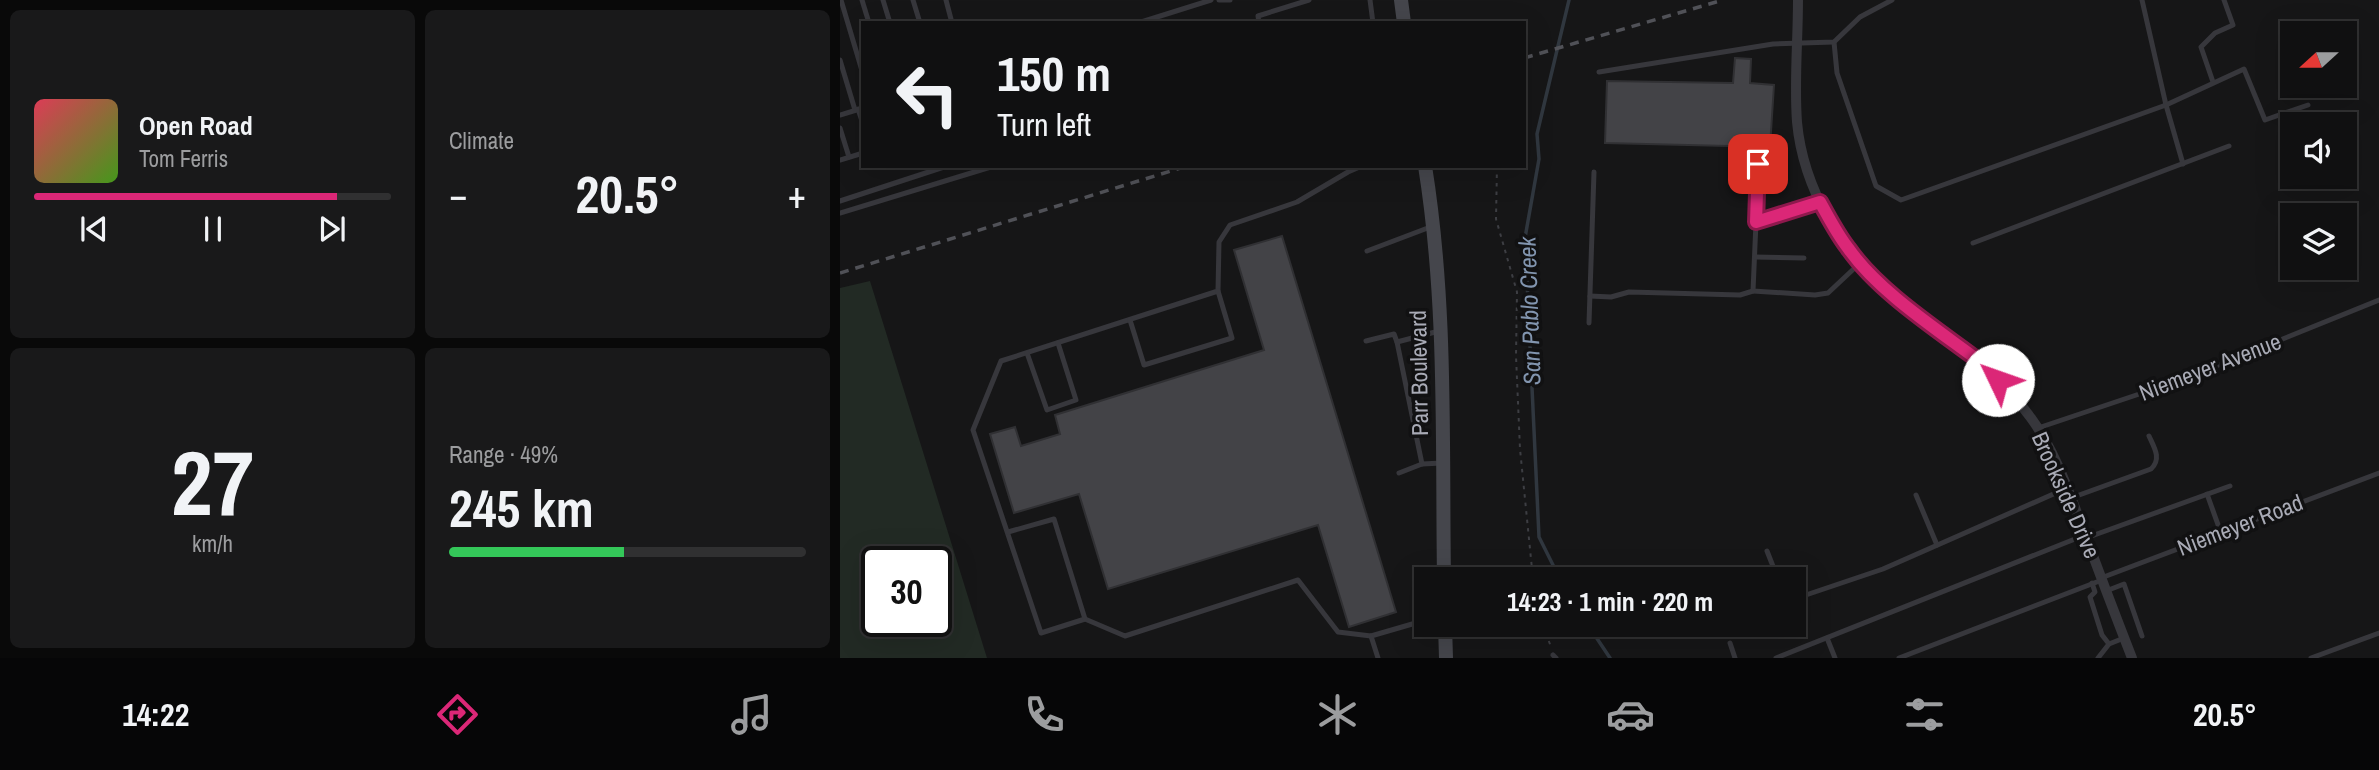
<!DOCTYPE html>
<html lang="en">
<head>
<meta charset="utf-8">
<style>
  :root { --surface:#101011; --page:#19191a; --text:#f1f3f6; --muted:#9c9d9f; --line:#303031; --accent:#db2777 }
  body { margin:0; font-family:"Archivo Narrow",sans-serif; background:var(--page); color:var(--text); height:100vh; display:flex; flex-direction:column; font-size:26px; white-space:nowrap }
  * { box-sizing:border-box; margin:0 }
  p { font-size:23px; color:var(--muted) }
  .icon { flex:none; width:38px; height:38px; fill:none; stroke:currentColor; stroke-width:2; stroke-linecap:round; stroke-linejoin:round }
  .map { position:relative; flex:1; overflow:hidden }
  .side { display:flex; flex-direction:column; gap:10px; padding:10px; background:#090909; width:840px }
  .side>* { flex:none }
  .top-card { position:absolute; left:21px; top:21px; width:665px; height:147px; border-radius:0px; box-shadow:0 7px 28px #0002,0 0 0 2px var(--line); background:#101011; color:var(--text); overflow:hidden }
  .needle { width:46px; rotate:249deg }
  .fabs { position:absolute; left:1440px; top:21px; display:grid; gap:14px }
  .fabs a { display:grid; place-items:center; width:77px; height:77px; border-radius:0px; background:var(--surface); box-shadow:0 7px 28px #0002,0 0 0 2px var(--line); font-size:35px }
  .speed { position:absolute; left:21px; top:546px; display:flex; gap:14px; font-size:35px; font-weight:700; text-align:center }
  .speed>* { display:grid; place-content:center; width:91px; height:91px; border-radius:50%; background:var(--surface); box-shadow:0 7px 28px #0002,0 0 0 2px var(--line); line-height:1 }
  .speed .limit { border:4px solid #111; border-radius:10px; background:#fff; color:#111 }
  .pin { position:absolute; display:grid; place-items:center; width:60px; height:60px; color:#fff; margin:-30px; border-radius:14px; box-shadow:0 4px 10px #0006 }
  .me { position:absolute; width:77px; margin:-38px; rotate:312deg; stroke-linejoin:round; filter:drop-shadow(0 0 5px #0008) }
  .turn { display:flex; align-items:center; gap:24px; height:147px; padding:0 21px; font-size:32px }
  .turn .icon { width:91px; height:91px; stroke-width:2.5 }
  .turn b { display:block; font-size:49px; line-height:60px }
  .big { font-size:52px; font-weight:700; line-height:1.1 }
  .side .tile { flex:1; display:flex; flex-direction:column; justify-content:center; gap:10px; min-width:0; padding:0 24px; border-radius:10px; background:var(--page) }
  .side .dial { align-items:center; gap:0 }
  .dial b { font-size:91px; line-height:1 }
  .song { display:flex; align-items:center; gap:21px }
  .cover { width:84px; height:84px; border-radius:10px; background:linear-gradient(135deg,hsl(350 70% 55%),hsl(100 70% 35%)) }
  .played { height:7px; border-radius:4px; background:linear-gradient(90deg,var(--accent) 85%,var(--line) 85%) }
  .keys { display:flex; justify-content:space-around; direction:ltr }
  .heat { display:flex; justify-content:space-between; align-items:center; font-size:38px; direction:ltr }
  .charge { height:10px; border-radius:5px; background:linear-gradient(90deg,#34c759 49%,var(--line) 0) }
  .side .tiles { flex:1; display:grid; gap:10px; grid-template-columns:repeat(2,1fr) }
  .trip { position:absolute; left:574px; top:567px; width:392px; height:70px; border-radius:0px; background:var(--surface); box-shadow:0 7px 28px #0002,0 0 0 2px var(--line); font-weight:700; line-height:70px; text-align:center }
  .menu { display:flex; height:112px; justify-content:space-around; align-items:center; background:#060607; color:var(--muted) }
  .menu .icon { width:49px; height:49px }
  .menu .current { color:var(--accent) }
  .menu b { font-size:32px; color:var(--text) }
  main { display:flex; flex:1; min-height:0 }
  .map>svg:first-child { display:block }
</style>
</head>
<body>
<main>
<section class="side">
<div class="tiles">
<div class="tile">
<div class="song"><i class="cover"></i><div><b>Open Road</b><p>Tom Ferris</p></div></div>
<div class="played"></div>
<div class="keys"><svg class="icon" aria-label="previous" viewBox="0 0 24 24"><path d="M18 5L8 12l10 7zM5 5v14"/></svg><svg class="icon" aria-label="pause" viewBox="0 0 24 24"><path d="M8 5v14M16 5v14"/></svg><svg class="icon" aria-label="next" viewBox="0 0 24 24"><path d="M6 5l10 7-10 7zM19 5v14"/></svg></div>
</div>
<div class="tile"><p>Climate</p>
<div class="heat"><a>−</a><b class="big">20.5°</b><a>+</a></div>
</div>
<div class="tile dial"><b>27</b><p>km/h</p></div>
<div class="tile"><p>Range · 49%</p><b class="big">245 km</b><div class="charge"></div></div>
</div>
</section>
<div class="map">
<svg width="1539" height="658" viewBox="0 0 1539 658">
  <rect width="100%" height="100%" fill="#161617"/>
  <path fill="#222a24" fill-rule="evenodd" d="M30 281 147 658H0V288ZM37 562H96V621H37Z"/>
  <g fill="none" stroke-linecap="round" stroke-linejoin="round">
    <g stroke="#30373f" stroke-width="3.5">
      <path d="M720 579 699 537 685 238 699 159 697 134 729 0"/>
      <path d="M748 625 770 658"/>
    </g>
  </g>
  <g fill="#434347" stroke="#303033" stroke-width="2">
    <path d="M895 58 911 59 910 83 934 85 930 147 765 143 767 81 893 83Z"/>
    <path d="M442 236 556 612 509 627 478 525 268 589 239 494 174 513 150 434 175 427 181 446 220 434 215 415 424 350 394 250Z"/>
  </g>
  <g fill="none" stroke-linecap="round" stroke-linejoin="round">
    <g stroke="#3d3e43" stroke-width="2" stroke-dasharray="3.5 5" stroke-linecap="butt">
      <path d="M657 166 656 219 677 292 676 356 680 449 693 579"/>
      <path d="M703 625 711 647"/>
    </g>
    <g stroke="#37373c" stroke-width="5">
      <path d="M1 0 23 74"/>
      <path d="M22 0 29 23"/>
      <path d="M43 0 50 23"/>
      <path d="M73 0 80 23"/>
      <path d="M106 0 112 23"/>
      <path d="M379 0H390"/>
      <path d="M530 0 533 23"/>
      <path d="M298 23 371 0"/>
      <path d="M419 23 418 16 469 0"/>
      <path d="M994 42 997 73 1036 186 1061 200 1326 105 1302 0"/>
      <path d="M0 60 15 110"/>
      <path d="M759 72 933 44 994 42 1020 17 1052 0"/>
      <path d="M1373 82 1361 47 1375 33 1393 25 1384 0"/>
      <path d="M18 109 23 124"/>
      <path d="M0 115 23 108"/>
      <path d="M0 128 9 157"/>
      <path d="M0 160 23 153"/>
      <path d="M1343 164 1326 105 1404 69 1425 120 1468 105"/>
      <path d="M522 166 508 172 457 202 390 225 379 242 378 291 161 361 133 430 201 633 245 619 285 636 458 580 498 632 531 636 586 620"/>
      <path d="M0 201 107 166"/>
      <path d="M980 202 916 222 913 291 975 295 988 293 1020 263"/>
      <path d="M0 213 154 166"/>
      <path d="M916 222 918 164"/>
      <path d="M1133 243 1389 146"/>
      <path d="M527 251 593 226"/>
      <path d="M915 257 964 258"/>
      <path d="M750 296 771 297 789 292 900 295 913 291"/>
      <path d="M290 320 304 365 392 338 378 291"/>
      <path d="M749 323 754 172"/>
      <path d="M526 341 554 334 557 342"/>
      <path d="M187 353 207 410 236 400 218 343"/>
      <path d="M1198 428 1344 379 1539 300"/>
      <path d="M582 464 557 342 599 331"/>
      <path d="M559 473 582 464 602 463"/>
      <path d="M1367 494 1381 533"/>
      <path d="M1076 495 1097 545"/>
      <path d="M1231 498 1311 469C1322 459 1314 447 1309 436"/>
      <path d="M168 532 214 519 245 619"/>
      <path d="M1246 538 1390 486"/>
      <path d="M927 551 938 579"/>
      <path d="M1261 578 1539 473"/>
      <path d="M1252 583 1255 592 1250 597 1262 635 1269 644 1284 638"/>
      <path d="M1266 591 1284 584 1302 636"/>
      <path d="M954 599 1043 569 1227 488"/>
      <path d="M531 636 538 658"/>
      <path d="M987 638 995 658"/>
      <path d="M890 643 895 658"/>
      <path d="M713 655 716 658"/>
      <path d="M936 658 1245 535"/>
      <path d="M1059 658 1262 580"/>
      <path d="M1258 658 1269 644"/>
      <path d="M1471 658 1539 633"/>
    </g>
    <path stroke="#37373c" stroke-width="10" d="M958 0C958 41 954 82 957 122 963 188 1002 254 1053 295 1083 319 1116 341 1145 366 1163 381 1177 400 1191 418 1216 452 1230 495 1245 534 1260 575 1276 617 1292 658"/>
    <g stroke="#45464c" stroke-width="14">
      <path d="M561 0 564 23"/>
      <path d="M585 166C607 303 602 441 604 579"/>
      <path d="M605 625 606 658"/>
    </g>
    <g stroke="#505157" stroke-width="3.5" stroke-dasharray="9 7" stroke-linecap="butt">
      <path d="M684 58 883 0"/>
      <path d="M0 273 347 166"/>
    </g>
  </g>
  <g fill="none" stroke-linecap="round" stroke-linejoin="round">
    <defs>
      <path id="route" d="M918 164 916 222 980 202C989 218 997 234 1008 248 1040 294 1103 333 1147 367L1158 380"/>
    </defs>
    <use href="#route" stroke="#8e194d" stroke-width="18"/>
    <use href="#route" stroke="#db2777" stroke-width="12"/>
  </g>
  <g text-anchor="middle" stroke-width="7" stroke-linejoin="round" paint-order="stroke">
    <g font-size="23" fill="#a9abb6" stroke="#111112">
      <text transform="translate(1370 367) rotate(-21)" y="8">Niemeyer Avenue</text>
      <text transform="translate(579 373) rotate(-91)" y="8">Parr Boulevard</text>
      <text transform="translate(1226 495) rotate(66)" y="8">Brookside Drive</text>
      <text transform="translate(1400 525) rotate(-21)" y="8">Niemeyer Road</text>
    </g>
    <g font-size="24" font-style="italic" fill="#8295af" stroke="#111112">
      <text transform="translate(690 311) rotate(-92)" y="8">San Pablo Creek</text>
    </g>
  </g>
</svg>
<div class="fabs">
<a><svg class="needle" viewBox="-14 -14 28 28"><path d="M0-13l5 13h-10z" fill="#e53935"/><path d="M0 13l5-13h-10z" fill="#9c9d9f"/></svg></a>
<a><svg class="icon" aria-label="sound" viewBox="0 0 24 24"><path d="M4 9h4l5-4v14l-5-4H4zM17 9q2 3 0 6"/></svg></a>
<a><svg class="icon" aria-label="layers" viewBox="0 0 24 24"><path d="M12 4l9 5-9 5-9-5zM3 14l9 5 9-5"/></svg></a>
</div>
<div class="speed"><div class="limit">30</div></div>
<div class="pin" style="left:918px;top:164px;background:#d93025"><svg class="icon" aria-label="arrive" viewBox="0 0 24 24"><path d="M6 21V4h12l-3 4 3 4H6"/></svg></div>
<svg class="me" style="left:1158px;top:380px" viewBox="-20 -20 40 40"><circle r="19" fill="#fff"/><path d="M0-13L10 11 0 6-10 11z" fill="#db2777"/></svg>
<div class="trip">14:23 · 1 min · 220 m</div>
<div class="top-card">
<div class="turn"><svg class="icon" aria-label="left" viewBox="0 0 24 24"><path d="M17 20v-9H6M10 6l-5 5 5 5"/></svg><div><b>150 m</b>Turn left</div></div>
</div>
</div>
</main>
<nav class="menu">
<b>14:22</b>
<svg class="icon current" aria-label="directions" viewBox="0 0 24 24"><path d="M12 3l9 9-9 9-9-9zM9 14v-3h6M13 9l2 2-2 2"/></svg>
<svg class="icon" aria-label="music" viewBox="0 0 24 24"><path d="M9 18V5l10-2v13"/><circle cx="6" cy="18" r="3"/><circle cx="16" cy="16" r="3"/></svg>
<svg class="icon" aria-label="phone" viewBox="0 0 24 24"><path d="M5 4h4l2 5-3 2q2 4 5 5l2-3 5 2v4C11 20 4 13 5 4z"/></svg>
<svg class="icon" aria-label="climate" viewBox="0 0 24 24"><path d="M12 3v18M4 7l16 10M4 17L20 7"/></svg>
<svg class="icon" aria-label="car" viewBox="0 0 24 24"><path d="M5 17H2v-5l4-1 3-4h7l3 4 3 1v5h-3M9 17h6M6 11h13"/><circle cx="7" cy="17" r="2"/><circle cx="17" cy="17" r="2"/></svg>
<svg class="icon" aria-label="filters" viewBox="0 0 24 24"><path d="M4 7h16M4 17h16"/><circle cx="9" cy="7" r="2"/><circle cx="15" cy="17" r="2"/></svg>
<b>20.5°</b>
</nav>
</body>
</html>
